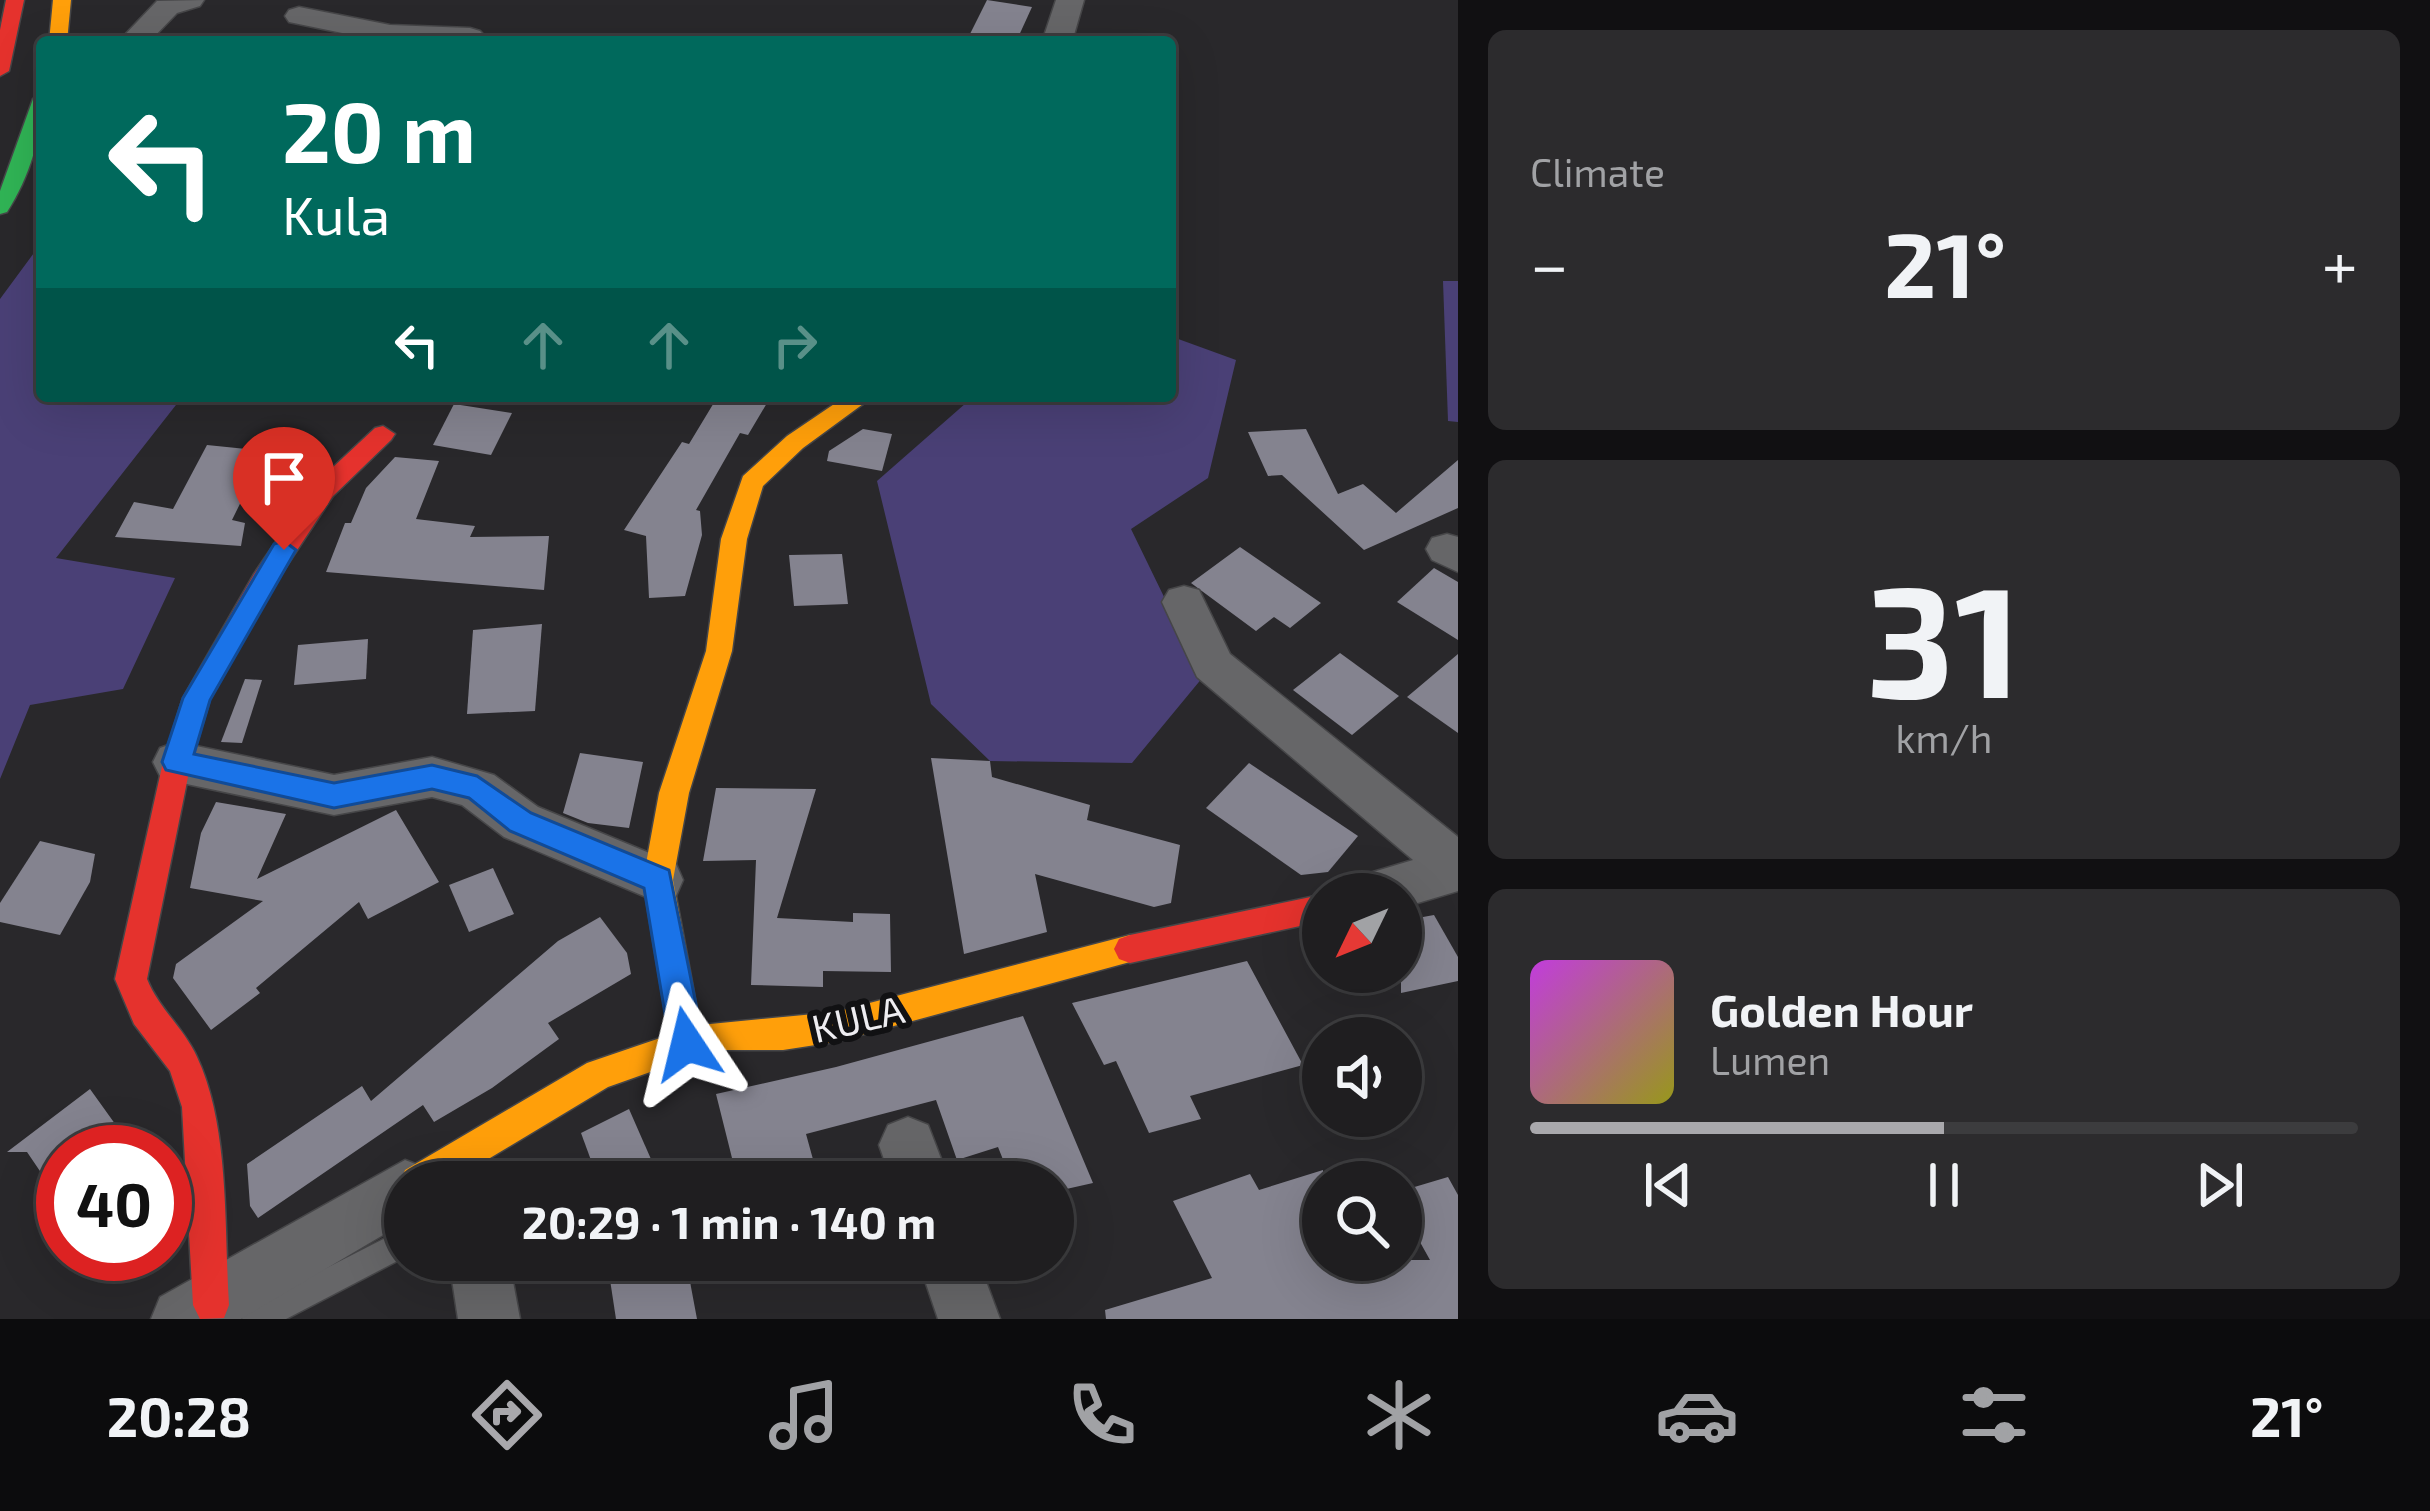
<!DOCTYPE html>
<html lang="en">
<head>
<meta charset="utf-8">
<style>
  :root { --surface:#1f1e20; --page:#2c2b2d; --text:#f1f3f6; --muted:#a1a2a5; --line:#3c3c3e; --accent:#a9a8ac }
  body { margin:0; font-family:"Exo 2",sans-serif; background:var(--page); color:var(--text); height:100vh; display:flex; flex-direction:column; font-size:45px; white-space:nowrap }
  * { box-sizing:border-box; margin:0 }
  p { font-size:39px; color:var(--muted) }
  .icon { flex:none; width:66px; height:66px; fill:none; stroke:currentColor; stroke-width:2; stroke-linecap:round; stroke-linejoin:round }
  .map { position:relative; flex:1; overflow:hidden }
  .panel { display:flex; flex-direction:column; gap:30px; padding:30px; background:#111012; width:972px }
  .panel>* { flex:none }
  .guide { position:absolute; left:36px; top:36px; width:1140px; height:366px; border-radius:12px; box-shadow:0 12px 48px #0002,0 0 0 3px var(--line); background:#00695c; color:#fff; overflow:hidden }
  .needle { width:78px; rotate:227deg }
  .fabs { position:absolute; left:1302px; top:873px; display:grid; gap:24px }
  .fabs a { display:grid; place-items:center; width:120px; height:120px; border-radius:50%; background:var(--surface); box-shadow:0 12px 48px #0002,0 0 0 3px var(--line); font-size:60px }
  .speed { position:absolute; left:36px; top:1125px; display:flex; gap:24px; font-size:60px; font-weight:700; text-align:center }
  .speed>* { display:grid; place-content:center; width:156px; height:156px; border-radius:50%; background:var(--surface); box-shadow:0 12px 48px #0002,0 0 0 3px var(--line); line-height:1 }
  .speed .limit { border:18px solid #d22; background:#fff; color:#111 }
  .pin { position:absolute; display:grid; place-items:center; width:102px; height:102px; color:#fff; margin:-123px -51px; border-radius:50% 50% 50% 0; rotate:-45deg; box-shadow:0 0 12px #0007 }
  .pin .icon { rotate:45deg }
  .me { position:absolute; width:132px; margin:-66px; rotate:350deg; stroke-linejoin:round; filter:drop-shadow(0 0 9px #0008) }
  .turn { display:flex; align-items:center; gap:42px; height:252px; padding:0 48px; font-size:54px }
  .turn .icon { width:156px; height:156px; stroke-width:2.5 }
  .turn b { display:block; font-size:84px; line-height:102px }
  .lanes { display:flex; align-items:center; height:114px; padding:0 48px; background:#0003; justify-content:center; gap:60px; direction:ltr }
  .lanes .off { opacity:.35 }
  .big { font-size:90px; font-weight:700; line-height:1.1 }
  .panel .widget { flex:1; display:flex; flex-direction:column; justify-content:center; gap:18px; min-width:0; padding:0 42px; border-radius:18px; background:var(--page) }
  .panel .dial { align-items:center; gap:0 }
  .dial b { font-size:156px; line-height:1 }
  .song { display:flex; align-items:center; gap:36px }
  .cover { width:144px; height:144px; border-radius:18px; background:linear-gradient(135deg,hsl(290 70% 55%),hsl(60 70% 35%)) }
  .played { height:12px; border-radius:6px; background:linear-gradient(90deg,var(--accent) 50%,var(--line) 50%) }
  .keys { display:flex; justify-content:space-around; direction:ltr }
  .heat { display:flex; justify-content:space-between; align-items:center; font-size:66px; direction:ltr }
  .trip { position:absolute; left:384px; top:1161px; width:690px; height:120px; border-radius:60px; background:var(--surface); box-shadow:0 12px 48px #0002,0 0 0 3px var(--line); font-weight:700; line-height:120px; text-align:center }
  .dock { display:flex; height:192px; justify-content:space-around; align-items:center; background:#0c0c0d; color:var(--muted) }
  .dock .icon { width:84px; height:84px }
  .dock .active { color:var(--accent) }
  .dock b { font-size:54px; color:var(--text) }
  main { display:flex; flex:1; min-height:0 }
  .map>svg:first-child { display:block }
</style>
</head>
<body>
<main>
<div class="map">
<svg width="1458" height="1319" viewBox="0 0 1458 1319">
  <rect width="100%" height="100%" fill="#29282b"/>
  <g fill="#4a4076">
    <path d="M42 242V396H183L56 558 175 578 123 689 30 705 0 779V299Z"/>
    <path d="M1443 281H1458V422L1448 421Z"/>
    <path d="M1170 336 1236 360 1208 478 1131 529 1203 677 1132 763 990 761 931 704 877 481 974 396H1170Z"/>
  </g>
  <g fill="#84838f">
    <path d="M987 0 1032 7 1016 42H966Z"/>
    <path d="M718 396 767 403 748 435 740 433 696 510 700 511 702 535 685 596 649 598 646 536 624 530 682 442 689 444Z"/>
    <path d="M454 404 512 413 491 455 433 445Z"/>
    <path d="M863 429 892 434 882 471 827 461 829 451Z"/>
    <path d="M1306 429 1338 494 1363 484 1396 513 1458 460V508L1364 550 1282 475 1268 476 1248 432Z"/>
    <path d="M207 445 266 451 232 520 245 523 241 546 115 537 134 502 173 509Z"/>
    <path d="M395 457 439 461 416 519 475 526 470 537 549 536 544 590 326 572 345 523H351L366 488Z"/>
    <path d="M1240 547 1321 603 1290 628 1274 617 1256 631 1191 583Z"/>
    <path d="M842 554 848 604 794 606 789 555Z"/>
    <path d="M1434 568 1458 582V640L1397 602Z"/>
    <path d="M542 624 535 711 467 714 473 630Z"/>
    <path d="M368 639 366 679 294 685 298 645Z"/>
    <path d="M1340 653 1399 696 1352 735 1293 690Z"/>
    <path d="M1458 654V733L1407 697Z"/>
    <path d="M245 679 262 680 242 743 221 742Z"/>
    <path d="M580 753 643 762 629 828 588 823 563 813Z"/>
    <path d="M931 758 990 761 992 777 1090 805 1087 820 1180 845 1171 903 1154 907 1035 874 1047 932 964 954Z"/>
    <path d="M1249 763 1358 836 1328 872 1301 875 1206 808Z"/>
    <path d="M716 788 816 789 777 918 853 922V913L890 914 891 972 823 971V987L751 985 756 860 703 861Z"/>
    <path d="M216 802 286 814 257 879 396 810 439 882 368 919 359 902 256 988 260 993 211 1030 173 978 176 964 263 901 190 888 201 833Z"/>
    <path d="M40 841 95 854 90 882 60 935 0 922V903Z"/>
    <path d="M493 868 514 914 469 932 449 885Z"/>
    <path d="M1434 915 1458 957V981L1401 993V921Z"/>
    <path d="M600 917 627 953 631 974 548 1023 559 1039 492 1088 434 1122 423 1105 258 1218 250 1206 247 1164 362 1086 371 1101 558 941Z"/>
    <path d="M1247 961 1303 1065 1190 1096 1201 1119 1149 1133 1116 1061 1104 1065 1072 1003Z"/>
    <path d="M1023 1016 1093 1183 1053 1192V1182H1012L998 1147 957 1160 936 1100 806 1134 814 1163 738 1182 716 1094 836 1067Z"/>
    <path d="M90 1089 123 1135 100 1152H63V1205L27 1152H7Z"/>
    <path d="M629 1109 661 1182H599L581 1133Z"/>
    <path d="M1323 1170V1260H1430L1401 1208V1191L1448 1177 1458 1195V1319H1106L1105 1310 1212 1278 1173 1201 1250 1174 1259 1190Z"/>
    <path d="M607 1260H686L697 1319H616Z"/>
  </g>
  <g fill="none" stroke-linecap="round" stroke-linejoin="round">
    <defs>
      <path id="lane" d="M405 1228V1257L286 1319H242L246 1309Z"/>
      <g id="street">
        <path d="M204 0 200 6 177 13 149 42H118L157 1Z"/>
        <path d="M1056 0H1084L1072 42H1042Z"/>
        <path d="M299 7 390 25 470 28 480 31 490 42H386L289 22 285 16 289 10Z"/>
        <path d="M1447 534 1458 537V572L1432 560 1426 549 1432 538Z"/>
        <path d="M1184 586 1199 590 1230 654 1458 837V891L1401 908V894H1346L1353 878 1413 860 1197 677 1162 602 1169 590Z"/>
        <path d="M177 742 334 775 432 757 494 775 538 807 676 864 683 880 676 896 658 902 504 837 462 805 432 797 334 815 177 782 160 776 153 762 160 748Z"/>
        <path d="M908 1117 928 1125 950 1182H892L879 1145 888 1125Z"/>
        <path d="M405 1160 426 1168 431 1182H405V1222L241 1319H151L160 1297Z"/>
        <path d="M449 1260H509L520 1319H458Z"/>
        <path d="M918 1260H978L1000 1319H938Z"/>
      </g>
      <path id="fast" d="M42 93C42 136 30 176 7 212L0 214V191L33 99Z"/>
      <g id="slow">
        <path d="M53 0H71L67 42H49Z"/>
        <path d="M846 396H874L803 448 763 486 747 539 732 651 689 793 673 880 700 1025 835 1012 1130 935 1141 939 1146 949 1141 959 835 1042 783 1050H724L687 1059 608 1087 450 1182H405V1194L400 1182 405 1170 587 1063 669 1035 643 880 659 793 706 651 721 539 743 476 787 436Z"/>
      </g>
      <g id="jam">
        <path d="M6 0H24L9 71 0 76V30Z"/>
        <path d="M383 426 395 434 391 440 333 496 272 588 210 699 191 762 147 979C159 1009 184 1028 197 1057 230 1127 224 1227 229 1305L224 1318 200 1319 193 1305 182 1107 170 1071 134 1024 115 979 163 762 183 698 254 574 315 484 375 428Z"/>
        <path d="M1325 894 1323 921 1130 963 1119 959 1114 949 1119 939 1130 935Z"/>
      </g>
    </defs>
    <use href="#lane" stroke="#464648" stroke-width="3"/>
    <use href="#street" stroke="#464648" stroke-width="3"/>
    <use href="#fast" stroke="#464648" stroke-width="3"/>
    <use href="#slow" stroke="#464648" stroke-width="3"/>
    <use href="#jam" stroke="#464648" stroke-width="3"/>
    <use href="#lane" fill="#666668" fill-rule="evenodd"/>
    <use href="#street" fill="#666668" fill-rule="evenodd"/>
    <use href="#fast" fill="#30b455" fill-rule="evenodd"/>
    <use href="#slow" fill="#ff9f0a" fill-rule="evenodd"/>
    <use href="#jam" fill="#e5322d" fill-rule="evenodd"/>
  </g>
  <path fill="#1a73e8" stroke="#114b97" stroke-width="3" d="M284 541 296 550 210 700 194 754 334 783 432 765 477 776 531 813 669 870 704 1044 699 1055 687 1060 675 1055 670 1044 644 888 510 831 469 798 432 789 334 808 166 770 162 762 183 698 274 544Z"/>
  <g text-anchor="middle" stroke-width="12" stroke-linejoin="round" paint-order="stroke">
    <g font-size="39" fill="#eeedf1" stroke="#111113">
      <text transform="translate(858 1019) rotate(-13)" y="14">KULA</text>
    </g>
  </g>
</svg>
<div class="fabs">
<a><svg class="needle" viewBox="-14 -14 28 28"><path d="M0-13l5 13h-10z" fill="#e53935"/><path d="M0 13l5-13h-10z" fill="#a1a2a5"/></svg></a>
<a><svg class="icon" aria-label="sound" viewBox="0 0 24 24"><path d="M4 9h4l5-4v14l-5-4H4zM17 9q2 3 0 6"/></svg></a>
<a><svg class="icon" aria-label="search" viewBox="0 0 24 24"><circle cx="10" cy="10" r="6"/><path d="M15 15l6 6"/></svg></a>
</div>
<div class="speed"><div class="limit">40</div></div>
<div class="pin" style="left:284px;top:550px;background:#d93025"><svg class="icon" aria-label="arrive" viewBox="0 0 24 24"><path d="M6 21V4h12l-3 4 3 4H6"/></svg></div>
<svg class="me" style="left:687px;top:1044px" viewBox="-20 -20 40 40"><path d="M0-17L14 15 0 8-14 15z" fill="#1a73e8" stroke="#fff" stroke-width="4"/></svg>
<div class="trip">20:29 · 1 min · 140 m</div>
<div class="guide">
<div class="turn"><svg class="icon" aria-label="left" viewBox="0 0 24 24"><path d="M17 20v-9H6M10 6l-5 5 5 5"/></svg><div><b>20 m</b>Kula</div></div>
<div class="lanes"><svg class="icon" aria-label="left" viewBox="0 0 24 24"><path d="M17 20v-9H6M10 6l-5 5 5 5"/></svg><svg class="icon off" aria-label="ahead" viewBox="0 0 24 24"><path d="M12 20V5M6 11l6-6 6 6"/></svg><svg class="icon off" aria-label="ahead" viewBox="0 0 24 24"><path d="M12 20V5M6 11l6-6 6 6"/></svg><svg class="icon off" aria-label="right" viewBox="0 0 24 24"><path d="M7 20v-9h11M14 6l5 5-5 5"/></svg></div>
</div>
</div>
<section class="panel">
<div class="widget"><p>Climate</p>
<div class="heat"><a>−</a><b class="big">21°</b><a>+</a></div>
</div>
<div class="widget dial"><b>31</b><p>km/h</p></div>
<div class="widget">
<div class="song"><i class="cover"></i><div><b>Golden Hour</b><p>Lumen</p></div></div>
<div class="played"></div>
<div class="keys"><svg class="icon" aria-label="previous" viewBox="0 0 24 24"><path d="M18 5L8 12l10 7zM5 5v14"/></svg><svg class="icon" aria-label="pause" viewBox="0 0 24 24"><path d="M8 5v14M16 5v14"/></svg><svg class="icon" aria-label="next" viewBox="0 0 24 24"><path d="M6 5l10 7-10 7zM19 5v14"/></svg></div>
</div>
</section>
</main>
<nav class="dock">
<b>20:28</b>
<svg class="icon active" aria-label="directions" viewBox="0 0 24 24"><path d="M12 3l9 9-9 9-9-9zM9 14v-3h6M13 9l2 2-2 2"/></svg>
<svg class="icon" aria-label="music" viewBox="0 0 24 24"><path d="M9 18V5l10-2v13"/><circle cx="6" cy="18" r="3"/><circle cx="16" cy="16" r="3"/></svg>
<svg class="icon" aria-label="phone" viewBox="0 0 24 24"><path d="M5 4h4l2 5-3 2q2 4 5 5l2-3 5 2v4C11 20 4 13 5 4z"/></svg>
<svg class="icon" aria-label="climate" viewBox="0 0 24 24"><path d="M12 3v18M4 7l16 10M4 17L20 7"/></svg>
<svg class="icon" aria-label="car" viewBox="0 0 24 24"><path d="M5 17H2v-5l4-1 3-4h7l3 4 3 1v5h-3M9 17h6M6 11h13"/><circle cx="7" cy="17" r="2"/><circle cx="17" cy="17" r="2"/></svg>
<svg class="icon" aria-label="filters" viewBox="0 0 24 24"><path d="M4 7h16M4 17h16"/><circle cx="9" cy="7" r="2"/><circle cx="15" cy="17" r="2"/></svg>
<b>21°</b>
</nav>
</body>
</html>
